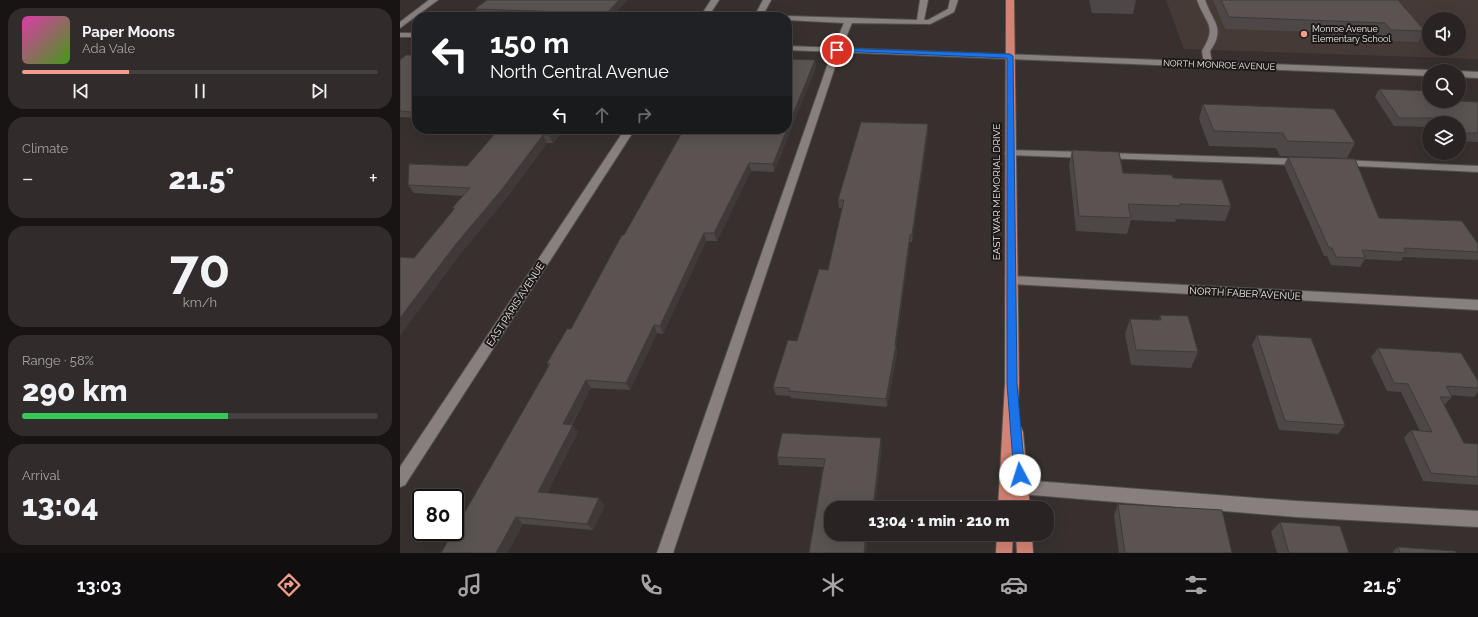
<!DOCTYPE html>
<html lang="en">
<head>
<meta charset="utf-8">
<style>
  :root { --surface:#292423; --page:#312c2b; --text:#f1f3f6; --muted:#a5a4a6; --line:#454141; --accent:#f49d8c }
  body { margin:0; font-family:Raleway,sans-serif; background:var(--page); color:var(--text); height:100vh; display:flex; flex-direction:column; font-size:15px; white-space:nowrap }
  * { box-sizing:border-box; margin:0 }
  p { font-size:13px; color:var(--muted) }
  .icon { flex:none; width:22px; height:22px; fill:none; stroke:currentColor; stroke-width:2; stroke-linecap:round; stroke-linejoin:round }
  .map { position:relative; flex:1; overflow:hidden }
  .drawer { display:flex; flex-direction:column; gap:8px; padding:8px; background:#171413; width:400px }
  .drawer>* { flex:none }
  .banner { position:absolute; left:12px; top:12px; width:380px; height:122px; border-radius:16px; box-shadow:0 4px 16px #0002,0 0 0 1px var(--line); background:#202124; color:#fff; overflow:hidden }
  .controls { position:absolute; left:1022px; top:12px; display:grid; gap:8px }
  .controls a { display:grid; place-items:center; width:44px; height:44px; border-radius:50%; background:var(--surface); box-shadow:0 4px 16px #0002,0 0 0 1px var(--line); font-size:20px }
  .speed { position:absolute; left:12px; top:489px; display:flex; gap:8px; font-size:20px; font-weight:700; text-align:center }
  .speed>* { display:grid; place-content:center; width:52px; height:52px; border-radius:50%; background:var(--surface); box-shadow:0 4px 16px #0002,0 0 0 1px var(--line); line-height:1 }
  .speed .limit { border:2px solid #111; border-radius:6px; background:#fff; color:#111 }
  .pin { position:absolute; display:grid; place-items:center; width:34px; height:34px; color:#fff; margin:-17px; border:2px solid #fff; border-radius:50%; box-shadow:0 1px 4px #0007 }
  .me { position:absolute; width:44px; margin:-22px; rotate:355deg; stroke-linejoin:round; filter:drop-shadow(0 0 3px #0008) }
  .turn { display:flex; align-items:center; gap:14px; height:84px; padding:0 12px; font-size:18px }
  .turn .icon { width:52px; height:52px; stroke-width:2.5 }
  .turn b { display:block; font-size:28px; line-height:34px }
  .lanes { display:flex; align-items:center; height:38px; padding:0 12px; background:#0003; justify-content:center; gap:20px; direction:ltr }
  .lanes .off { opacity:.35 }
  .big { font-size:30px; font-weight:800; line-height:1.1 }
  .drawer .tile { flex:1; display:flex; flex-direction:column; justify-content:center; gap:6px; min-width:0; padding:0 14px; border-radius:16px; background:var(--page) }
  .drawer .dial { align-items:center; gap:0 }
  .dial b { font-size:52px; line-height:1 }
  .song { display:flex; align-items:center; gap:12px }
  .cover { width:48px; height:48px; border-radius:6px; background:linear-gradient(135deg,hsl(320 70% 55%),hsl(100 70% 35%)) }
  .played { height:4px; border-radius:2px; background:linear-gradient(90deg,var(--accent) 30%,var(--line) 30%) }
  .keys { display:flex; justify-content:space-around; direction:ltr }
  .heat { display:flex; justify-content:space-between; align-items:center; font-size:22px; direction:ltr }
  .charge { height:6px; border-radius:3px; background:linear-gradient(90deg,#34c759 58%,var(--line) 0) }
  .trip { position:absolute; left:424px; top:501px; width:230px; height:40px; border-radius:16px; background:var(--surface); box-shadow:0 4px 16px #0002,0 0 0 1px var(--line); font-weight:800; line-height:40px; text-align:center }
  .tabs { display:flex; height:64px; justify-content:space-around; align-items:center; background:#100e0e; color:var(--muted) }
  .tabs .icon { width:28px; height:28px }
  .tabs .selected { color:var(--accent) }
  .tabs b { font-size:18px; color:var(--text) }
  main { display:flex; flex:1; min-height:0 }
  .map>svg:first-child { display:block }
</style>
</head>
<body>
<main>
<section class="drawer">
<div class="tile">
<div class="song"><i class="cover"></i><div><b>Paper Moons</b><p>Ada Vale</p></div></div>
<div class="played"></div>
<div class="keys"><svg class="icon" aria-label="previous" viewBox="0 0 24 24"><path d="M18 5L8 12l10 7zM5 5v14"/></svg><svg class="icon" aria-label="pause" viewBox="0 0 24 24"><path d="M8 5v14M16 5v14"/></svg><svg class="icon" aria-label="next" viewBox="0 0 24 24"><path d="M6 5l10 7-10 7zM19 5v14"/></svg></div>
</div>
<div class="tile"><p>Climate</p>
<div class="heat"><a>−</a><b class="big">21.5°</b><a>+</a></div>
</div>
<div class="tile dial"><b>70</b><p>km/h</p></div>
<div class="tile"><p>Range · 58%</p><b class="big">290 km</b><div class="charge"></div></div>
<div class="tile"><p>Arrival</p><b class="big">13:04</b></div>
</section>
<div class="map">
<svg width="1078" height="553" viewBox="0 0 1078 553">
  <rect width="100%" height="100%" fill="#37302f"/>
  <path fill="#463a37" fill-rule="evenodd" d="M766 0H1078V59L784 49ZM1029 19H1059V49H1029Z"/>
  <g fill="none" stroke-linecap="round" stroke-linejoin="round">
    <defs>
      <g id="lane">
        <path d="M363 0H371L362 17H354Z"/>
        <path d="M520 0H528L524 20H528L548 9 550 0H558L554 12 530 24 452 23 441 49 273 553H257L433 49 444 23 387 20V17H384L387 16 517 20Z"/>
        <path d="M797 0H805C813 23 826 28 810 51L812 64 808 67 804 64 802 51C818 25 806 25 797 0Z"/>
        <path d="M610 150 687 152 692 155 687 158 606 155 605 153Z"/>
        <path d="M705 153 901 159 906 162 901 165 701 158 700 156Z"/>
        <path d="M941 160 1078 166V172L937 165 936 163 937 161Z"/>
        <path d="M621 480 896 501 1078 511V527L896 517 621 494 616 492 613 487 616 482Z"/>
      </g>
      <g id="street">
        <path d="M29 0H38L0 28V22Z"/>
        <path d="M311 0H319L308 17H300Z"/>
        <rect x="0" y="33" width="17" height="4"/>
        <path d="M387 46 1029 70 1031 71H1029V76L387 50Z"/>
        <path d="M1059 71 1078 72V78L1059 77Z"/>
        <path d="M225 129H235L5 485 0 487V467Z"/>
        <path d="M611 276 1078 300V310L611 284 607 283 605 280 607 277Z"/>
      </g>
      <g id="highway">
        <path d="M606 0H614L619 383 617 426 621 427 623 432 630 508H598L605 383Z"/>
        <path d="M597 534H613L612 553H596Z"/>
        <path d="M616 534H632L633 553H617Z"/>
      </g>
    </defs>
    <use href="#lane" stroke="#554f4e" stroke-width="2"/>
    <use href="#street" stroke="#554f4e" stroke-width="2"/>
    <use href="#highway" stroke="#554f4e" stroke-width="2"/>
    <use href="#lane" fill="#88807e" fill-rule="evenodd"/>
    <use href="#street" fill="#88807e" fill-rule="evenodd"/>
    <use href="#highway" fill="#d28373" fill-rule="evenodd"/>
  </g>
  <g fill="#4d4747">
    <path d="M87 0H227L212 17H117L79 16 75 9Z"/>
    <path d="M689 0H736L733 14 692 13Z"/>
    <path d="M813 0H998L1025 31 1018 42 985 41 979 34 825 29Z"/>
    <path d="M0 60 16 118 0 117Z"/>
    <path d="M416 67 374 172 351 171 317 241H306L263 334 257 333 230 390 191 388 172 425 178 432 147 493 205 505 193 530 123 524 107 553 148 366 147 363 171 329 224 235Z"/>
    <path d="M979 89 1029 101 1078 102V142L1059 141V123H1029V128L1028 127 994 126 975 97Z"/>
    <path d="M803 104 955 143 947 158 880 156 876 148 809 146 799 119Z"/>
    <path d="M99 129H165L153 143H147L108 196 62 252 14 258 54 210 52 208 63 196 14 193 8 185 67 166Z"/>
    <path d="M528 132 512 242H510L496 346 497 353 487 407 391 398 390 396 376 395 373 387 397 341 428 270 443 208H439L438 200Z"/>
    <path d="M672 150 723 173 773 178 831 206 825 221 776 219 775 222 731 220 727 234 676 231 669 165Z"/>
    <path d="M888 157 979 218 1078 244V259L1077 260 1003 257 1001 261 965 259 960 267 931 265 927 256H924L884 165Z"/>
    <path d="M760 315 798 352 791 368 731 365 725 334 730 319 759 320Z"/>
    <path d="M857 335 945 425 938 434 879 430 852 345Z"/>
    <path d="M978 348 1078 381V392L1074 397 1051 395 1052 397 1044 405 1064 443 1078 444V485L1023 481 1004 438 1011 430 1020 431 1001 392 987 391 971 357Z"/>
    <path d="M482 446 431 534H468L466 553H409L423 467 379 465 377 457Z"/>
    <path d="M718 504 832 553H719L714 515Z"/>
    <path d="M880 522 949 553H877L871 532Z"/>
    <path d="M998 547 1056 553H994L993 551Z"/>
  </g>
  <g fill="#3f3a39">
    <path d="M219 0H227L212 17H204V16Z"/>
    <path d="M415 60 416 67 374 172 373 164Z"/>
    <path d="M17 107V117L16 118 11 112Z"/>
    <path d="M528 124V132L512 242V235Z"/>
    <path d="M154 129H165L153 143 149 135Z"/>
    <path d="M143 135 147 143 108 196 62 252 0 336V318L56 244Z"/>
    <path d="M349 163 351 171 317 241 314 233Z"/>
    <path d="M304 233 306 241 263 334 260 326Z"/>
    <path d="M510 235V242L496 346 497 353 487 407 486 399 495 345Z"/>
    <path d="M254 325 257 333 230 390 226 383Z"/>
    <path d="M186 380 191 388 168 431 163 424Z"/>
    <path d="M173 425 178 432 144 499 138 492Z"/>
    <path d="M481 438 482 446 475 508H473Z"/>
    <path d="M199 498 205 505 193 530 187 524Z"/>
    <path d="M116 517 123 524 107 553H96Z"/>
    <path d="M466 534H468L466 553H464Z"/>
  </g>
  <g fill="#5a5352" stroke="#3f3a39">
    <path d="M87 0H219L204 16 162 14 165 12 75 9Z"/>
    <path d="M821 0H998L1025 31 991 30 985 23 829 17Z"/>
    <path d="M6 55H17V107L11 112 0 111V60Z"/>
    <path d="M387 59 415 60 387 129Z"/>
    <path d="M979 89 1029 91V101H1059L1078 102V133H1059V123H1036L1033 118H999Z"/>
    <path d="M803 104 934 109 955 143 887 141 883 133 814 131Z"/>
    <path d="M461 122 528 124 512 235H510L495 345H496L486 399 389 391V388L373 387 388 340 397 341 419 269 428 270 444 200H438Z"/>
    <path d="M99 129H154L149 135H143L103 188 56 244 0 318V257L14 258 55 208H52L70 188 8 185 9 164 67 166Z"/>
    <path d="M284 129H387L373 164 349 163 314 233H304L260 326 254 325 226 383 186 380 163 424 173 425 138 492 199 498 187 524 116 517 96 553H41L53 532H55V529L150 364 147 363 167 329H171L222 235H224Z"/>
    <path d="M672 150 719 152 723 173 772 175 773 178 822 180 831 206 780 204V206L728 204 731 218 679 216Z"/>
    <path d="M888 157 955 159 979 218 1062 221 1078 244V252L1004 248 1006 253 962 250 965 258 936 257 932 248H929Z"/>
    <path d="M760 315 788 316 798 352 736 350 730 319 761 320Z"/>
    <path d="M857 335 911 338 945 425 885 421Z"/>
    <path d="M978 348 1061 353 1078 381V388L1046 386 1052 397H1040L1064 443 1078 444V477L1031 473 1011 430 1032 432 1008 384 994 383Z"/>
    <path d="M382 433 481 438 473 508H431V534H466L464 553H409L425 459 377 457Z"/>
    <path d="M718 504 822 510 832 553H725Z"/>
    <path d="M880 522 940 526 949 553H889Z"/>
    <path d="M998 547 1055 551 1056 553H1000Z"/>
  </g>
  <path fill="#1a73e8" stroke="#114b97" d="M435 48 610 54 613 56 617 383 625 475 624 479 620 480 615 479 614 475 607 383V58L437 51 434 50Z"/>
  <circle fill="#f49d8c" stroke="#1c1918" stroke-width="1.5" cx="904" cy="34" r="4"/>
  <g text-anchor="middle" stroke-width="4" stroke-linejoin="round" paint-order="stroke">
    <g font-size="9" fill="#f0eceb" stroke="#1c1918" text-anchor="start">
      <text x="912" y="32">Monroe Avenue<tspan x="912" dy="10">Elementary School</tspan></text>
    </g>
    <g font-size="9" fill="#f0eceb" stroke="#1c1918">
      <text transform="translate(819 65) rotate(2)" y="3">NORTH MONROE AVENUE</text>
    </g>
    <g font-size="10" fill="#f0eceb" stroke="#1c1918">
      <text transform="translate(596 192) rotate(-90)" y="4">EAST WAR MEMORIAL DRIVE</text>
      <text transform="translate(845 293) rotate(3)" y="4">NORTH FABER AVENUE</text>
      <text transform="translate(115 304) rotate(-57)" y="4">EAST PARIS AVENUE</text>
    </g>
  </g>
</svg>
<div class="controls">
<a><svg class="icon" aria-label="sound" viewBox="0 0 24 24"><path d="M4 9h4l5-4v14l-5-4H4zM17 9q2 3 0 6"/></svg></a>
<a><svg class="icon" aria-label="search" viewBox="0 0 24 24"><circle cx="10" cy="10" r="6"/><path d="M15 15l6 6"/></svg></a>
<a><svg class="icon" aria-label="layers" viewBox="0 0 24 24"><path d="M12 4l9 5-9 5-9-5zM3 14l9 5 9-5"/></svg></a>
</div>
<div class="speed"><div class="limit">80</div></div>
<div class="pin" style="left:437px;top:50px;background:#d93025"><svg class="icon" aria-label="arrive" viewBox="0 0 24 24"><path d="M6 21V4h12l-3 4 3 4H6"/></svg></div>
<svg class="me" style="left:620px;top:475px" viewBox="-20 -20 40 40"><circle r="19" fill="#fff"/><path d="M0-13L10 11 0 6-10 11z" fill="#1a73e8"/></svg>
<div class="trip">13:04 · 1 min · 210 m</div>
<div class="banner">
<div class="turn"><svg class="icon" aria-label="left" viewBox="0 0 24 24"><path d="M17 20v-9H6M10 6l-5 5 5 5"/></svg><div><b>150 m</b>North Central Avenue</div></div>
<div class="lanes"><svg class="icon" aria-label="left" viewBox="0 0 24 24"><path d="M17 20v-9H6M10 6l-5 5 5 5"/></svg><svg class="icon off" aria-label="ahead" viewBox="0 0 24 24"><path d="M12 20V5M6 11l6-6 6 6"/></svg><svg class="icon off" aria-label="right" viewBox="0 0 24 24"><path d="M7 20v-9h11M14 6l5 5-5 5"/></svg></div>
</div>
</div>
</main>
<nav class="tabs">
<b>13:03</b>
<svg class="icon selected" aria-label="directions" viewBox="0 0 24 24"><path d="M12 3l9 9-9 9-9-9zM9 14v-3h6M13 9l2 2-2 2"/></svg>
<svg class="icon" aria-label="music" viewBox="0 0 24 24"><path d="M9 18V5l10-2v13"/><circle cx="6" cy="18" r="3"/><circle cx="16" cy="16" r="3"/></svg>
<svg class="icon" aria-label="phone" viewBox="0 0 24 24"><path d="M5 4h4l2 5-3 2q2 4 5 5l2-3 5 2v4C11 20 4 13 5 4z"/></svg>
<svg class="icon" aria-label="climate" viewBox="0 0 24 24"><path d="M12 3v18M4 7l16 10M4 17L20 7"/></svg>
<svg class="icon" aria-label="car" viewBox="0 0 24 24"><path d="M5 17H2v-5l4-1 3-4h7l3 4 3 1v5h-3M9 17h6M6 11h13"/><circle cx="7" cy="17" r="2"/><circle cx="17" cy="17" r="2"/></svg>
<svg class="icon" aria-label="filters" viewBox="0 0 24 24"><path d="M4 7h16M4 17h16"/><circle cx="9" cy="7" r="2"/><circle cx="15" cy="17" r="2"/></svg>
<b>21.5°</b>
</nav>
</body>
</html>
